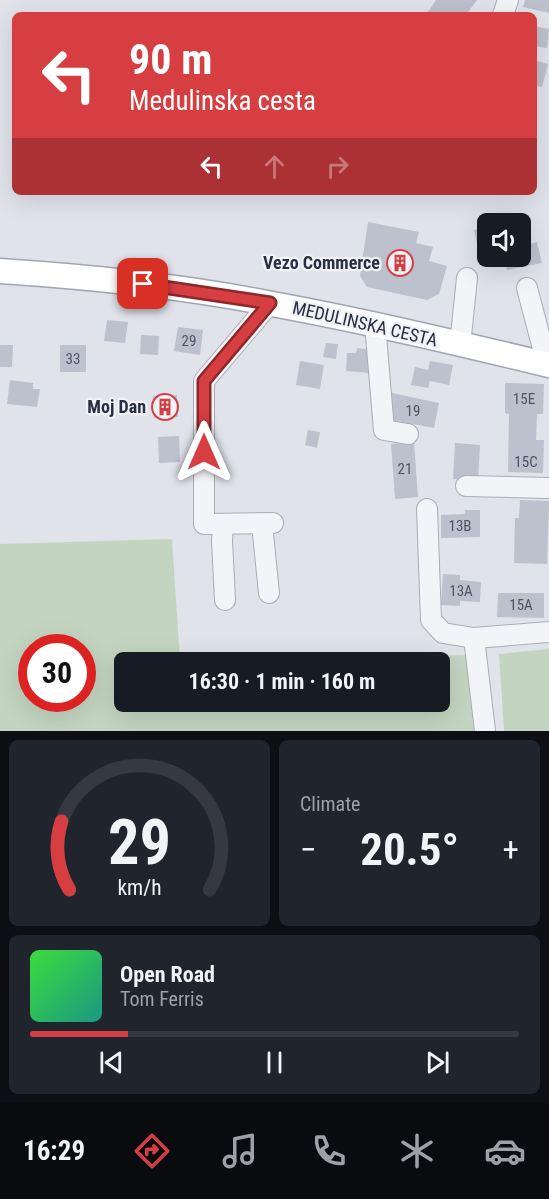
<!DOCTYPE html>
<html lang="en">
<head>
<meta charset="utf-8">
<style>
  :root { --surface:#171b24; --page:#20242c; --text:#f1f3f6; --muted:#9ea1a6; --line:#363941; --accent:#d63e41 }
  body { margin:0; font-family:"Roboto Condensed",sans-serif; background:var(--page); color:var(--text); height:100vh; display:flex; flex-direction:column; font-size:22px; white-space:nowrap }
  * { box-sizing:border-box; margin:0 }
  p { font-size:20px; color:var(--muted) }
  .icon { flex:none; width:33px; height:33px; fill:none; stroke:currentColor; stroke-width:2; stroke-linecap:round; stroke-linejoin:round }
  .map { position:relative; height:731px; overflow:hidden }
  .panel { display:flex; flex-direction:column; gap:9px; padding:9px; background:#0d0f14; flex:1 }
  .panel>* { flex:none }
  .guide { position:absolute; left:12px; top:12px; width:525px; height:183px; border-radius:9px; box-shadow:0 6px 24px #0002; background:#d63e41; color:#fff; overflow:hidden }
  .tools { position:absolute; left:477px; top:213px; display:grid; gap:12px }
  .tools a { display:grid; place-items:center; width:54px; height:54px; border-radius:9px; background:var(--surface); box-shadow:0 6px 24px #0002; font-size:30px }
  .speed { position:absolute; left:18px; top:634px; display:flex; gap:12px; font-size:30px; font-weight:700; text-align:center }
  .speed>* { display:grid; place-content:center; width:78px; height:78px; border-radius:50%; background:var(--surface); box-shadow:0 6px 24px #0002; line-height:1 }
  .speed .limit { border:9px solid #d22; background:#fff; color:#111 }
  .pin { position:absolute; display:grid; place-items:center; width:51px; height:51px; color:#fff; margin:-26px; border-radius:12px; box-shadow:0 3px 9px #0006 }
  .me { position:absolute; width:66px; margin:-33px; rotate:0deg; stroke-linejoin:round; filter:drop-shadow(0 0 4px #0008) }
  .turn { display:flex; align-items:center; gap:21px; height:126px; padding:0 18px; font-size:27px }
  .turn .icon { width:78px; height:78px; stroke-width:2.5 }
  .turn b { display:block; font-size:42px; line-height:51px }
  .lanes { display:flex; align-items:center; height:57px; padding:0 18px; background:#0003; justify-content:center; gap:30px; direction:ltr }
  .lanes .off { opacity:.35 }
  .big { font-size:45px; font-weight:700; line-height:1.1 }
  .panel .card { flex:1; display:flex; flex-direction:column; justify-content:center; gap:9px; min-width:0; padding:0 21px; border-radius:9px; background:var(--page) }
  .panel .dial { align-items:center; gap:0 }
  .dial svg { height:156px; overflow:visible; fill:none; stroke:var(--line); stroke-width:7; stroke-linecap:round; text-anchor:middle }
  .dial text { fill:var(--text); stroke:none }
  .song { display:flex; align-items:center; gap:18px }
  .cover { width:72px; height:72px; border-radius:9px; background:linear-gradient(135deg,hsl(120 70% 55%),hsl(170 70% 35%)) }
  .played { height:6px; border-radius:3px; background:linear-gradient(90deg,var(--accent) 20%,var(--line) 20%) }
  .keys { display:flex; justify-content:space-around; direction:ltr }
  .heat { display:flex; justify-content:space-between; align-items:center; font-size:33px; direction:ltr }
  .panel .tiles { flex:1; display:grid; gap:9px; grid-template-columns:1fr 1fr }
  .card:last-child { grid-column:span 2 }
  .trip { position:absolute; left:114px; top:652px; width:336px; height:60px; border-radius:9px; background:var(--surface); box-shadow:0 6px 24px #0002; font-weight:700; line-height:60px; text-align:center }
  .dock { display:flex; height:96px; justify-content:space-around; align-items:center; background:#090b0e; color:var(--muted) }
  .dock .icon { width:42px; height:42px }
  .dock .on { color:var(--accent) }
  .dock b { font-size:27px; color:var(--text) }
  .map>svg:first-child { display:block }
</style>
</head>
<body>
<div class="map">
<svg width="549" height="731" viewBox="0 0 549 731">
  <rect width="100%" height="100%" fill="#e0e3ea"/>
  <g fill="#c3d5c1" fill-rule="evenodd">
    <path d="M172 539 180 661 470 655 476 731H0V544ZM32 648H82V699H32ZM124 663H440V702H124Z"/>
    <path d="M549 649V731H504L499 654Z"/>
  </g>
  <g fill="#bdc1cd">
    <path d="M436 0H477L466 15 462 13 461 15H426Z"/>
    <path d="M525 0H549V13L523 7Z"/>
    <path d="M534 26 549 29 547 48 534 46Z"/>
    <path d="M534 60 548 64 542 87 534 85Z"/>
    <path d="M368 222 419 232 416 243 433 247 429 261 447 266 439 294 427 300 367 287 360 276Z"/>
    <path d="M482 228 484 234 488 233V245L478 247 474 230Z"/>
    <path d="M537 242 542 263 507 270 504 256H520V246Z"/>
    <path d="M107 320 128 322 125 343 104 341Z"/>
    <path d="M178 327 203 330 200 355 174 351Z"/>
    <path d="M141 335 159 336 158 355 140 354Z"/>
    <path d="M326 343 338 344 336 359 323 357Z"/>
    <path d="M0 345H13L12 367H0Z"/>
    <rect x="60" y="345" width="26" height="27"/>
    <path d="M357 348 372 350 369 373 346 371 347 353H356Z"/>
    <path d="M300 361 324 365 320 389 296 385Z"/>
    <path d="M430 361 453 365 449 385 430 381 428 388 411 385 415 367 428 370Z"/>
    <path d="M10 380 33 383V389H40L37 407 7 404Z"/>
    <path d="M505 383 544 384 543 414H537L536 440H544L543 473 508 472 509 414 505 413Z"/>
    <path d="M392 393 439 403 434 428 386 419Z"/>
    <path d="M177 395 178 417 154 418 153 396Z"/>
    <path d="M308 430 320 432 317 448 305 445Z"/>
    <path d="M179 436 180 462 159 463 158 437Z"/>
    <path d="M414 442 418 497 395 499 391 444Z"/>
    <path d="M455 443 480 445 478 481 453 479Z"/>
    <path d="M520 500 549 501 547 564 514 563 515 518H519Z"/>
    <path d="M465 510H480V537L441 538V515L465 514Z"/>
    <path d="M443 574 460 575V580L481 582 480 602 460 601V606L441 605Z"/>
    <path d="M498 593H544V618L497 617Z"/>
  </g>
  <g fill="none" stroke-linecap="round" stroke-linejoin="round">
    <defs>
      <g id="minor">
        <path d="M503 15 508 0"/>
        <path d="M527 288 547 364"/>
        <path d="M270 303 204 381V524L273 523"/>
        <path d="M375 324 384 430 408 434"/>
        <path d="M460 345 467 278"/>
        <path d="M466 486 549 488"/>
        <path d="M427 509 431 620 443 633 474 638 549 632"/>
        <path d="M223 524 222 541 225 600"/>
        <path d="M262 524 269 593"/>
        <path d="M474 638 485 731"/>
      </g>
      <path id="major" d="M0 271C91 277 183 286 272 304 365 321 457 343 549 365"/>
    </defs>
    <use href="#minor" stroke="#a9adb8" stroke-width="22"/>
    <use href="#major" stroke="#9fa5b7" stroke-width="27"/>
    <use href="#minor" stroke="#f3f4f8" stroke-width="20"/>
    <use href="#major" stroke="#fff" stroke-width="24"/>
  </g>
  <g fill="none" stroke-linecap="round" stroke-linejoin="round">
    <defs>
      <path id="route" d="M143 284 270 303 204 381V452"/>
    </defs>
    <use href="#route" stroke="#8b282a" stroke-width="15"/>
    <use href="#route" stroke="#d63e41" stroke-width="10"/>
  </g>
  <defs>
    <symbol id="building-ring" viewBox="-11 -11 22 22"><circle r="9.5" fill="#f0f2f7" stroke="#d63e41" stroke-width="1.5"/><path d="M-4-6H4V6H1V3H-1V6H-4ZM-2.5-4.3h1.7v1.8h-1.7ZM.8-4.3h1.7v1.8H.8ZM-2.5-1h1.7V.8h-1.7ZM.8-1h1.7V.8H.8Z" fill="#d63e41"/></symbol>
  </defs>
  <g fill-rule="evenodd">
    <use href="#building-ring" x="385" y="248" width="30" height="30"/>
    <use href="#building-ring" x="150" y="392" width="30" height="30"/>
  </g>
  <g text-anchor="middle" stroke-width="4.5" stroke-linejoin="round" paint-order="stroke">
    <g font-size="15" fill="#4d5366">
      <text x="189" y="346">29</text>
      <text x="73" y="364">33</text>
      <text x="524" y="404">15E</text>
      <text x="413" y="416">19</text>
      <text x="526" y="467">15C</text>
      <text x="405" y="474">21</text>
      <text x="460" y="531">13B</text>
      <text x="461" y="596">13A</text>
      <text x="521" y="610">15A</text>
    </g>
    <g font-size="18" font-weight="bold" fill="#282e43" stroke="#f0f2f7" text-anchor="end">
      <text x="380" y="269">Vezo Commerce</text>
      <text x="146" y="413">Moj Dan</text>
    </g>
    <g font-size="18" fill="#282e43" stroke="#f0f2f7">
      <text transform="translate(365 324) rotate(13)" y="6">MEDULINSKA CESTA</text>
    </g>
  </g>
</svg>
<div class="tools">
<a><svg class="icon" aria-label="sound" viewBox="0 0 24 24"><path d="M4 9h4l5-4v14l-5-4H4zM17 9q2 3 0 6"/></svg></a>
</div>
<div class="speed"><div class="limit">30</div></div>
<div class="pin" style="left:143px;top:284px;background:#d93025"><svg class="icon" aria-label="arrive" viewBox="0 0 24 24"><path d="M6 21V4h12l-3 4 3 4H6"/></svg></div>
<svg class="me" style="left:204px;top:452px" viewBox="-20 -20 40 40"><path d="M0-17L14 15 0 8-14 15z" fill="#d63e41" stroke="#fff" stroke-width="4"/></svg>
<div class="trip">16:30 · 1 min · 160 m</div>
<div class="guide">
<div class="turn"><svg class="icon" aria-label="left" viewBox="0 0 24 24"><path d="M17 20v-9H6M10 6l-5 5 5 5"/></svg><div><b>90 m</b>Medulinska cesta</div></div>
<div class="lanes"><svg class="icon" aria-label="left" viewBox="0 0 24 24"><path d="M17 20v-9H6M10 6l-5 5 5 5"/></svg><svg class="icon off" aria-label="ahead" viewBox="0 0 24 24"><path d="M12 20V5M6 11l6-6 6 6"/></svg><svg class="icon off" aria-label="right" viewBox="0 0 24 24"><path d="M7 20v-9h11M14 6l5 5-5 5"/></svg></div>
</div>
</div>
<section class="panel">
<div class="tiles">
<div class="card dial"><svg viewBox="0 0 100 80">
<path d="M14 69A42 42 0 1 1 86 69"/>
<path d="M14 69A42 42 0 0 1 10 34" stroke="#d63e41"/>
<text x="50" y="56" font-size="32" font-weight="700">29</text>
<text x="50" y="72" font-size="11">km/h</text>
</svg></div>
<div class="card"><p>Climate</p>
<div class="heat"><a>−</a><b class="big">20.5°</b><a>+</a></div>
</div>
<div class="card">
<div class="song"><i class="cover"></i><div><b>Open Road</b><p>Tom Ferris</p></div></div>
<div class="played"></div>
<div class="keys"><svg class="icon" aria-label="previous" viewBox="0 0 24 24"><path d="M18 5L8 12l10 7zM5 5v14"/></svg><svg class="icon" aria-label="pause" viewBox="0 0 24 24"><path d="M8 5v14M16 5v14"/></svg><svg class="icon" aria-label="next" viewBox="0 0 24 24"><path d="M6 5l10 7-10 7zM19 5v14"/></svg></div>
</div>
</div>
</section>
<nav class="dock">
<b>16:29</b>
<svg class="icon on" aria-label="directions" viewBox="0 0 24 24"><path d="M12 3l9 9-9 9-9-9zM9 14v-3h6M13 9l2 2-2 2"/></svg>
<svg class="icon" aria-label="music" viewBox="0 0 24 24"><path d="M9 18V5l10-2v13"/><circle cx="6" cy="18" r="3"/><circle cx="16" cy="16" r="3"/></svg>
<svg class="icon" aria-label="phone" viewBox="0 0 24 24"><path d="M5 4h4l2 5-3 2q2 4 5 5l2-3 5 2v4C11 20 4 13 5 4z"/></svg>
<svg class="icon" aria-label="climate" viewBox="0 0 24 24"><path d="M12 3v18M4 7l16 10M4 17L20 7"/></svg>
<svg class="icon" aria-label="car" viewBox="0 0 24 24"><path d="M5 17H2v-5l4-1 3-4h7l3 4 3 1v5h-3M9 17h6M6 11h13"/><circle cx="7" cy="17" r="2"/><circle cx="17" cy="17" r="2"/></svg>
</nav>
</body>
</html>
